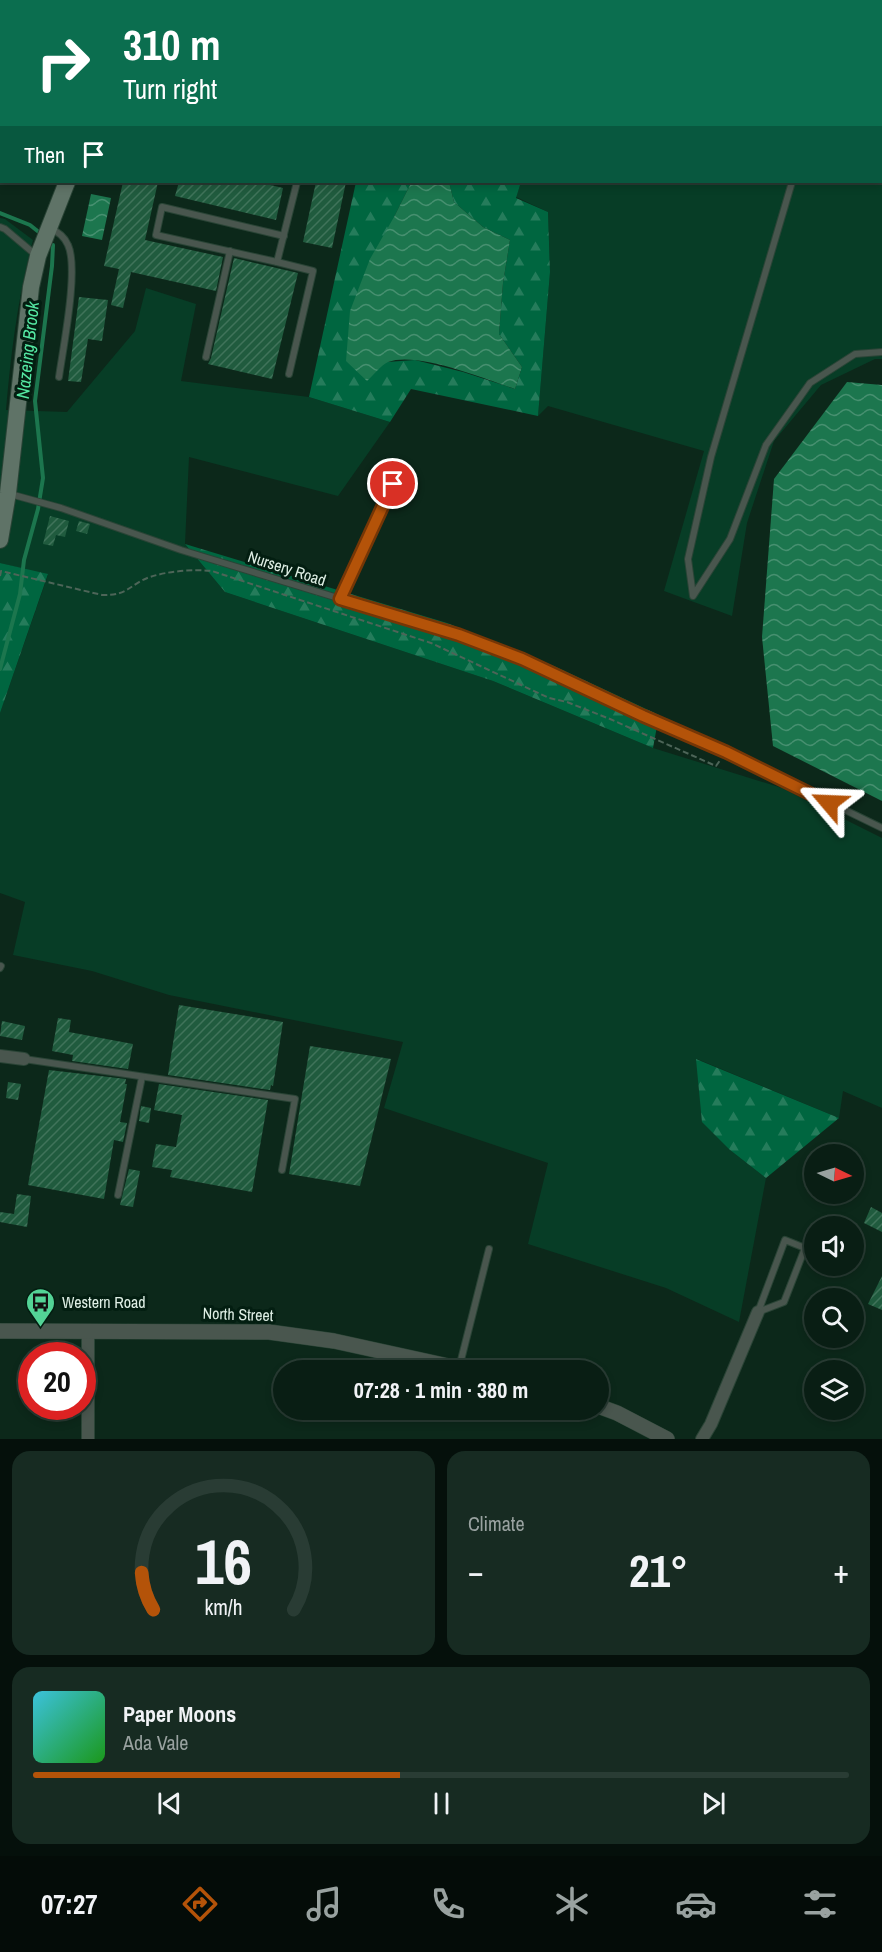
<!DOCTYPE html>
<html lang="en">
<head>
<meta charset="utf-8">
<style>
  :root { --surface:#091e14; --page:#172b22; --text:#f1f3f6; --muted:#99a2a0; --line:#293c34; --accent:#b45309 }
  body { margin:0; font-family:"Archivo Narrow",sans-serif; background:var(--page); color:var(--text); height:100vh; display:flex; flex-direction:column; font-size:22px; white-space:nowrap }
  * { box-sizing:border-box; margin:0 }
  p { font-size:20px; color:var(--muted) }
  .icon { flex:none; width:33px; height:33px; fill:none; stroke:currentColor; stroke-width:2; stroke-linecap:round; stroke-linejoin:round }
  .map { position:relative; height:1439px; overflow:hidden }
  .drawer { display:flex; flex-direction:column; gap:12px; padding:12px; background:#05100b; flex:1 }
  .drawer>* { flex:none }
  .hud { position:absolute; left:0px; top:0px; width:882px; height:183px; box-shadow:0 3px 9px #0003,0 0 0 2px var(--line); background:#0b6e4f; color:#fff; overflow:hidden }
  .needle { width:39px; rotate:95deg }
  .controls { position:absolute; left:804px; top:1144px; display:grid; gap:12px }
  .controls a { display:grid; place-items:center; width:60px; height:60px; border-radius:50%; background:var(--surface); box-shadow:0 3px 9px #0003,0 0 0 2px var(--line); font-size:30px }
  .speed { position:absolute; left:18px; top:1342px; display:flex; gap:12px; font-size:30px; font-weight:700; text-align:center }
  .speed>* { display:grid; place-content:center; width:78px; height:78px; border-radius:50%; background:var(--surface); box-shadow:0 3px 9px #0003,0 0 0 2px var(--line); line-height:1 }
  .speed .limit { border:9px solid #d22; background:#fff; color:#111 }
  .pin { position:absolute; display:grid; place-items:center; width:51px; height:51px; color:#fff; margin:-26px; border:3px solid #fff; border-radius:50%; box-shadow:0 2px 6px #0007 }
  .me { position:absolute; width:66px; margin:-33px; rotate:296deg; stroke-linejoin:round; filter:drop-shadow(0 0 4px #0008) }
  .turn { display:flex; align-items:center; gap:21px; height:126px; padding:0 24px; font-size:27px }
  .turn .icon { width:78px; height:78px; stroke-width:2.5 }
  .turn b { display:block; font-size:42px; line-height:51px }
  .then { display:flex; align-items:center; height:57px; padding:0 24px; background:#0003; gap:12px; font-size:22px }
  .big { font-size:45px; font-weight:800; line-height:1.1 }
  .drawer .widget { flex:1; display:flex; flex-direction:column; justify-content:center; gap:9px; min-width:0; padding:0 21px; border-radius:18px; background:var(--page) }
  .drawer .dial { align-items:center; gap:0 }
  .dial svg { height:156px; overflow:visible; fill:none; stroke:var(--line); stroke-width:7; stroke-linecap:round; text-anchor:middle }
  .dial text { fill:var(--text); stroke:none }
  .song { display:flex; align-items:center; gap:18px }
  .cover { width:72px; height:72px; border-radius:9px; background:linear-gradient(135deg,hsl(190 70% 55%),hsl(120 70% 35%)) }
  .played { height:6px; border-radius:3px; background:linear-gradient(90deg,var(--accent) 45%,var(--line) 45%) }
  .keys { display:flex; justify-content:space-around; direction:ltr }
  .heat { display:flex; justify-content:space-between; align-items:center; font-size:33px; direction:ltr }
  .drawer .tiles { flex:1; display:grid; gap:12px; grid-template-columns:1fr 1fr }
  .widget:last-child { grid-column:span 2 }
  .trip { position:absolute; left:273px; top:1360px; width:336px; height:60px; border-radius:30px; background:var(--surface); box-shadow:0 3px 9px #0003,0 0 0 2px var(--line); font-weight:800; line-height:60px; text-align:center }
  .menu { display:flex; height:96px; justify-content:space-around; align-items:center; background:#040c08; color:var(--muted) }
  .menu .icon { width:42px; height:42px }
  .menu .active { color:var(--accent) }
  .menu b { font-size:27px; color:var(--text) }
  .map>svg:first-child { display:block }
</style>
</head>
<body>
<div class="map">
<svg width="882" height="1439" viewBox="0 0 882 1439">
  <defs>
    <pattern id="forest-firs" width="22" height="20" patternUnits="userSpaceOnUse" patternTransform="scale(1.5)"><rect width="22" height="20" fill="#006640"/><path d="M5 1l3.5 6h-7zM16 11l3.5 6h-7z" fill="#257c5b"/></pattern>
    <pattern id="water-waves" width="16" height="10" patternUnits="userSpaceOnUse" patternTransform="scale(1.5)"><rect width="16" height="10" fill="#1c764e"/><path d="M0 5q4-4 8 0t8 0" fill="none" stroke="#479070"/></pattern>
    <pattern id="building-hatch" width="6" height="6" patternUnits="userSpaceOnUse" patternTransform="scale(1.5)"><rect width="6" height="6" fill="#205b3e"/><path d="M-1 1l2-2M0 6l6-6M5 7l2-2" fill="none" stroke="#40735a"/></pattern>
  </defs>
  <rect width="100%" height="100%" fill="#0c281a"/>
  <g fill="#073d26">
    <path d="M881 68 882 69V359H875L821 385 774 441 747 523 732 616 664 591 704 451 548 406 538 416 550 272 548 212 516 197 521 182H880Z"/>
    <path d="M0 218 5 219 33 240C18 296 11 352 6 410L67 412 135 331 146 288 196 304 181 381 309 397 390 422 338 496 189 457 185 544 225 592 493 681 653 748 782 788 882 838V1108L843 1091 839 1118 697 1059 730 1150 766 1178 739 1322 666 1288 528 1244 548 1163 384 1108 403 1042 169 995 92 971 13 955 25 902 0 893V713L48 575 0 563Z"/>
  </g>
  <g fill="url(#forest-firs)">
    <path d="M356 182H414L410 185 394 217 387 362 415 360 463 372 515 389 522 367 499 334 503 283 510 240 483 227 454 202 449 182H521L516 198 548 212 550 272 538 416 411 389 390 422 309 397Z"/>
    <path d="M185 544 447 623 554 666 659 715 653 748 493 681 225 592Z"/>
    <path d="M0 563 48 574 0 713Z"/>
    <path d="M696 1059 839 1118 766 1178 730 1150 702 1122Z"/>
  </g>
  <g fill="url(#water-waves)">
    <path d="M414 182H449L454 202 483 227 510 240 503 283 499 334 522 367 515 389C485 379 417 351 388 362 381 365 373 376 367 381L346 361 350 311 370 259 394 217 410 185Z"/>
    <path d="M91 194 111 198 102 240 82 236Z"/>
    <path d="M847 382 882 385V801L773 746 762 637 774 479Z"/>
  </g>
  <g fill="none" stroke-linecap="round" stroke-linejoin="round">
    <g stroke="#1c764e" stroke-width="4">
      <path d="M0 213 30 225 40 233"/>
      <path d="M0 669 20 594 24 560 38 509 43 478 35 401 52 266 53 245"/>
    </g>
  </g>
  <g fill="url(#building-hatch)">
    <path d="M123 182H158L145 240 223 257 216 291 131 272 123 308 111 305 119 269 104 266Z"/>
    <path d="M179 182H258L283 188 276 220 175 196Z"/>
    <path d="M316 182H346L332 248 303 242Z"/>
    <path d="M234 258 298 273 272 379 208 364 211 358Z"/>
    <path d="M79 297 108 300 102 341 88 339 81 382 68 381Z"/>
    <path d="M50 516 69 521 65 537 56 535 53 546 43 544Z"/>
    <path d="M79 521 90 524 87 534 76 531Z"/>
    <path d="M179 1005 283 1022 273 1086 271 1085 270 1090 168 1075Z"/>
    <path d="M58 1018 71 1020 69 1032 133 1044 128 1069 72 1061 73 1055 52 1051Z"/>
    <path d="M2 1021 25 1026 22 1040 0 1036Z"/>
    <path d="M310 1046 391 1059 360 1186 289 1174Z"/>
    <path d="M49 1070 126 1079 125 1084H127L120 1122 127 1123 123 1142 114 1140 104 1199 28 1185Z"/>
    <path d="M8 1082 21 1084 18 1100 6 1098Z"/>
    <path d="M159 1084 268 1100 252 1192 170 1177 172 1170 152 1167 156 1144 176 1147 182 1115 154 1110Z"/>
    <path d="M141 1106 151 1108 149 1123 139 1121Z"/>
    <path d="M129 1169 140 1171 133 1207 120 1205Z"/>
    <path d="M17 1194 31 1196 27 1227 0 1222V1212L14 1214Z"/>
    <path d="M871 1207 882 1213V1232L864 1223Z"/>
    <path d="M882 1276V1310L868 1304Z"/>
  </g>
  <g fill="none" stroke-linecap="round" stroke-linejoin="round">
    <defs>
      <g id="service">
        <path d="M124 2 125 0"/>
        <path d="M240 2V0"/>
        <path d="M338 2V0"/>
        <path d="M822 2V0"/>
        <path d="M792 182 711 457 688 559 693 596 730 539 766 445 810 383 855 354 882 352"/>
        <path d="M0 227 5 229 37 256"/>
        <path d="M51 229C59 232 65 238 68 245 79 269 63 348 59 377"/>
        <path d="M277 262 156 235 162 207 284 236"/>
        <path d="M206 357 230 251"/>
        <path d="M289 374 313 271 277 262 297 182"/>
        <path d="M10 494 61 508 181 550 459 635 522 659 643 716 726 752 882 828"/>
        <path d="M340 599 393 484 409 491"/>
        <path d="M0 968 1 966"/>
        <path d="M24 1059 295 1099 282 1170"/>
        <path d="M118 1195 142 1077"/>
        <path d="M785 1240 805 1248 784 1302 758 1312Z"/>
        <path d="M459 1368 489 1249"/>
      </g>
      <g id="minor">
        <path d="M0 1056 24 1059"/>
        <path d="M88 1331V1439"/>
        <path d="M702 1439 711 1424 758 1312"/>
      </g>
      <g id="tertiary">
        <path d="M0 1331 269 1332 334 1341 471 1371"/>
        <path d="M598 1406 617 1413 667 1439"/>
      </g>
      <g id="secondary">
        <path d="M157 2 158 0"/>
        <path d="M0 540 8 493 31 287 38 256 67 182"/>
      </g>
    </defs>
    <use href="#service" stroke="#2a4436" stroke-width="8"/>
    <use href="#minor" stroke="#2a4436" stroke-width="14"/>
    <use href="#tertiary" stroke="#2a4436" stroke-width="16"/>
    <use href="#secondary" stroke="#2a4436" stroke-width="18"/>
    <path stroke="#4d6558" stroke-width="2" stroke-dasharray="6 3" stroke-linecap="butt" d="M0 576 1 571 102 595C128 596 130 584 150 577 168 571 194 569 212 571L431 643 549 698 567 702 610 719 716 766 721 759"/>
    <use href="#service" stroke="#49564e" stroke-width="6"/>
    <use href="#minor" stroke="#49564e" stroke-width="12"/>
    <use href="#tertiary" stroke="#49564e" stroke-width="15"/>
    <use href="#secondary" stroke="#5f7367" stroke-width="16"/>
  </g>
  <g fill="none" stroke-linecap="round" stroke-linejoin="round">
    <defs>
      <path id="route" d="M393 484 340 599 459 635 522 659 643 716 726 752 829 803"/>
    </defs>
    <use href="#route" stroke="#753606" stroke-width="15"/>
    <use href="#route" stroke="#b45309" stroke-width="10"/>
  </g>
  <defs>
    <symbol id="bus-pin" viewBox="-11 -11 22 30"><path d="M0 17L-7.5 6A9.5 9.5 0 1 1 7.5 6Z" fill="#53d396" stroke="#031e11"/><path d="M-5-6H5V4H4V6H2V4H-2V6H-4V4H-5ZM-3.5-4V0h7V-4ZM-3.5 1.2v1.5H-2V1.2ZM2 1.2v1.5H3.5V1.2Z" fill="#111"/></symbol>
  </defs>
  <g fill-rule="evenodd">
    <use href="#bus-pin" x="24" y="1286" width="33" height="45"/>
  </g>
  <g text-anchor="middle" stroke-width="6" stroke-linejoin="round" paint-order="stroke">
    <g font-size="16" fill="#dfefe5" stroke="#031e11">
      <text transform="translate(287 568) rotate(18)" y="6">Nursery Road</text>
      <text transform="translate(238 1314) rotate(2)" y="6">North Street</text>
    </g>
    <g font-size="16" fill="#dfefe5" stroke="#031e11" text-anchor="start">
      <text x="62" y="1308">Western Road</text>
    </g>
    <g font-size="18" font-style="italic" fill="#55e8a3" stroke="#031e11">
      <text transform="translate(28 350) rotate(-84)" y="6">Nazeing Brook</text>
    </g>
  </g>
</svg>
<div class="controls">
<a><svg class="needle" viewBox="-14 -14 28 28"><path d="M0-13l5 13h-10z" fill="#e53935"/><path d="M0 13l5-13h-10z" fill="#99a2a0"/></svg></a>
<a><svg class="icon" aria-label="sound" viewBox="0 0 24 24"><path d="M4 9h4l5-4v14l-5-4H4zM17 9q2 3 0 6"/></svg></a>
<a><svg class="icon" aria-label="search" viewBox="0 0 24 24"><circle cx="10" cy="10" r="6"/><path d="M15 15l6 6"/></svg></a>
<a><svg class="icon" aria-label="layers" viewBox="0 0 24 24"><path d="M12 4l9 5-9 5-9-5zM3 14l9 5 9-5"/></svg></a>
</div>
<div class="speed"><div class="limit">20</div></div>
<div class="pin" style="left:393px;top:484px;background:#d93025"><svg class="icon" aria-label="arrive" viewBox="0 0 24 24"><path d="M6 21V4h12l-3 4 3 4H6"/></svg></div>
<svg class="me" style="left:829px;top:803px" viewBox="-20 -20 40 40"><path d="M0-17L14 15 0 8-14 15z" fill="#b45309" stroke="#fff" stroke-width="4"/></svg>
<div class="trip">07:28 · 1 min · 380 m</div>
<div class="hud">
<div class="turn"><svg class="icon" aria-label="right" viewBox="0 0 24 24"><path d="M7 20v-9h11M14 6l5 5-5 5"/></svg><div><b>310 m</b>Turn right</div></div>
<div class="then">Then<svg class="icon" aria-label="arrive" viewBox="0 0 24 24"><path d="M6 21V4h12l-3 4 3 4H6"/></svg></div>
</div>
</div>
<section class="drawer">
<div class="tiles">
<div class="widget dial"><svg viewBox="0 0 100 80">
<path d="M14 69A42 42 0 1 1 86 69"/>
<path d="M14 69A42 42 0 0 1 8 50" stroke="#b45309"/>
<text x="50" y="56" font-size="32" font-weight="700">16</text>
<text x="50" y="72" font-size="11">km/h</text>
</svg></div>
<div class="widget"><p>Climate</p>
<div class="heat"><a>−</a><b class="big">21°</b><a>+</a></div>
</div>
<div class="widget">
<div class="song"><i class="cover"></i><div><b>Paper Moons</b><p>Ada Vale</p></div></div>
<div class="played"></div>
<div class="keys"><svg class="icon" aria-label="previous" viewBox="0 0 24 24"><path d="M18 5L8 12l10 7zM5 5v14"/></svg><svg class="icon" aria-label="pause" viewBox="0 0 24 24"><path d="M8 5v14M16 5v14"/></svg><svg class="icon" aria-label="next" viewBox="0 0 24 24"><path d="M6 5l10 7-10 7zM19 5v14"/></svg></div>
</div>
</div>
</section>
<nav class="menu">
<b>07:27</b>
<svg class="icon active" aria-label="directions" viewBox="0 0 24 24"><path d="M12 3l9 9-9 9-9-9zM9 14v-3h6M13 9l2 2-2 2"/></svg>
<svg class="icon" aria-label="music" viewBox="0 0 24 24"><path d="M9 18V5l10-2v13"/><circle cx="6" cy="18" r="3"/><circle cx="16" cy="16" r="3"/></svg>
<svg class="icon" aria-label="phone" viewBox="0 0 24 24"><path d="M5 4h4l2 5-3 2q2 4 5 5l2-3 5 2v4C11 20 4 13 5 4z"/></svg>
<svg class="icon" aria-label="climate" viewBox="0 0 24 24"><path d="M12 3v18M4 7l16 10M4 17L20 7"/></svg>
<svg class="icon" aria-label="car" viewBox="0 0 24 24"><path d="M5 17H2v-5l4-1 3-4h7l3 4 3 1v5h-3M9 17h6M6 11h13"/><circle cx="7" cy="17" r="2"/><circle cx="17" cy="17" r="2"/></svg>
<svg class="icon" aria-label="filters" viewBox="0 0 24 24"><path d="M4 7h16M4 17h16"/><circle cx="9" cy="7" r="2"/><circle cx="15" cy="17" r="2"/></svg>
</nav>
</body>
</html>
